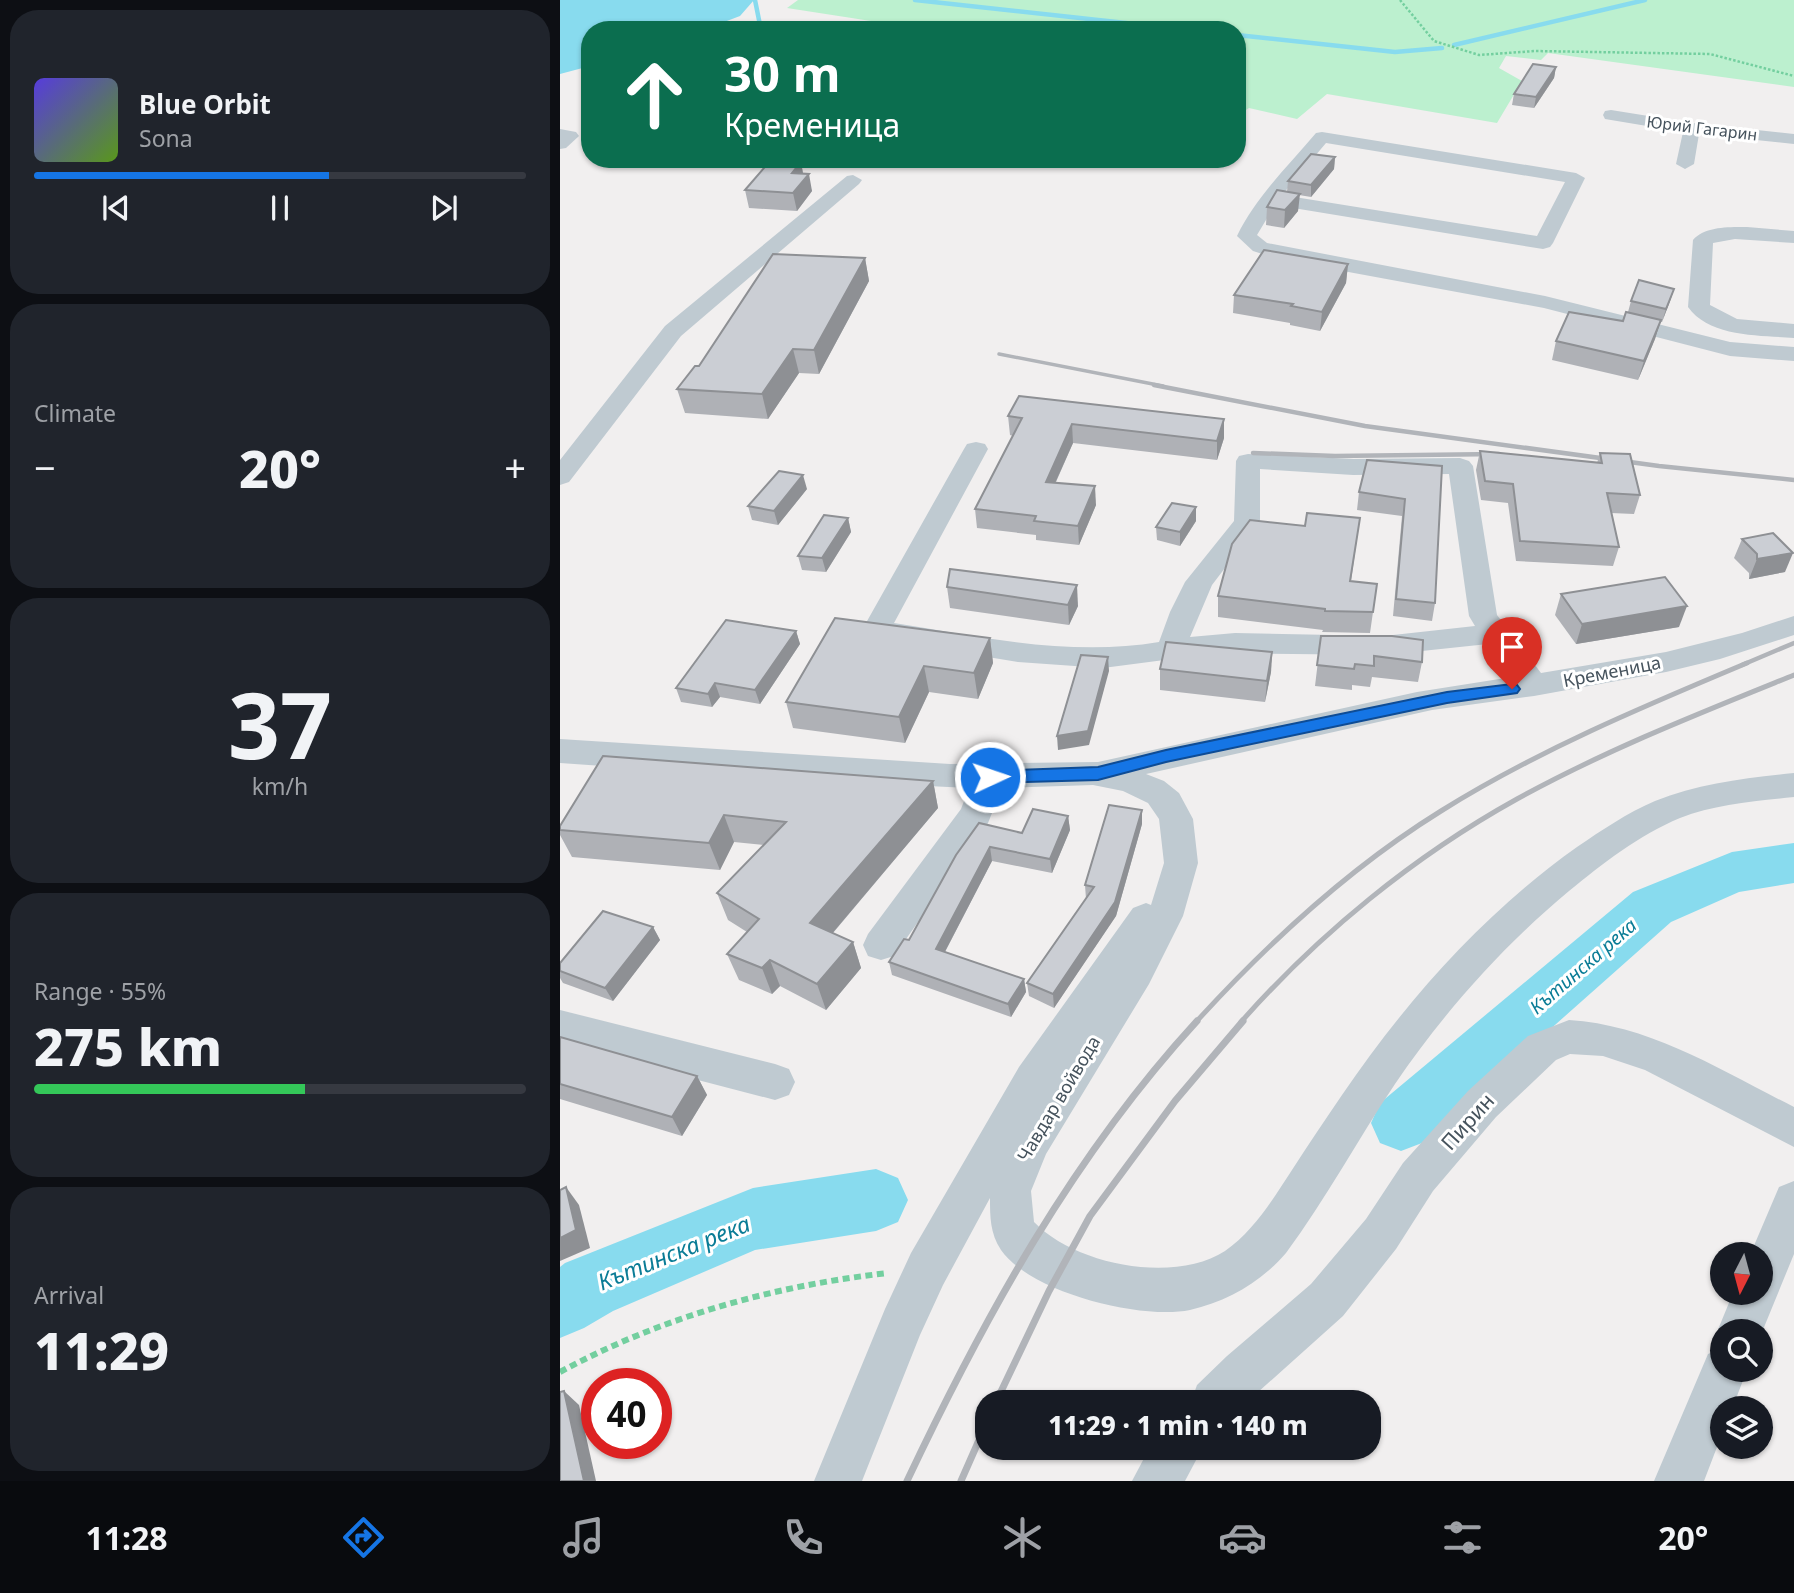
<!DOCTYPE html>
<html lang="en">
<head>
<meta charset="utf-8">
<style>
  :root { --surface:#171b24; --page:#20242c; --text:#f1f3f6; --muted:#9ea1a6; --line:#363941; --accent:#1575e5 }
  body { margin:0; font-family:"Noto Sans",sans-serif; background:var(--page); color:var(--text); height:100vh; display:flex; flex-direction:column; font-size:26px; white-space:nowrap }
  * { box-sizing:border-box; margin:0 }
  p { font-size:23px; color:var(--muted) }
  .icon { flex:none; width:38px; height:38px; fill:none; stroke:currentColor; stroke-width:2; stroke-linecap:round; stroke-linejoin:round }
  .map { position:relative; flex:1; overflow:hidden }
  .sheet { display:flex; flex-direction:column; gap:10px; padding:10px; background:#0d0f14; width:560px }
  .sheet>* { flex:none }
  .hud { position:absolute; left:21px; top:21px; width:665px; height:147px; border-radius:28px; box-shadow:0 2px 5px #0004; background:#0b6e4f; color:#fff; overflow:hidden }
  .needle { width:46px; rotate:186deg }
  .buttons { position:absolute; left:1150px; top:1242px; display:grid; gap:14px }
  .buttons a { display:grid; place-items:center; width:63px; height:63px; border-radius:50%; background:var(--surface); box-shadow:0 2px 5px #0004; font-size:35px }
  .speed { position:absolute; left:21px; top:1368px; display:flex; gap:14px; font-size:35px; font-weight:700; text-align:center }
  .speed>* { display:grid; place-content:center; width:91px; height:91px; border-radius:50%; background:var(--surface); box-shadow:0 2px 5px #0004; line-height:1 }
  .speed .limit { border:10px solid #d22; background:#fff; color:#111 }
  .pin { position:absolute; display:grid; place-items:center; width:60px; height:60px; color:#fff; margin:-72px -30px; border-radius:50% 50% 50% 0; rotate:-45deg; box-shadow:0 0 7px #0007 }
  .pin .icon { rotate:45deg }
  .me { position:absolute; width:77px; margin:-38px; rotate:87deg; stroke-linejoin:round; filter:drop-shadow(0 0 5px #0008) }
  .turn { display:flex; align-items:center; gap:24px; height:147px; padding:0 28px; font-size:32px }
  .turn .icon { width:91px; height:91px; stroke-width:2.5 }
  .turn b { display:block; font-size:49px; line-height:60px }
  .big { font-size:52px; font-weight:800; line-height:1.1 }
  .sheet .card { flex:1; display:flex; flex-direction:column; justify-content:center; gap:10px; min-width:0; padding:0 24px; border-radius:28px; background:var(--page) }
  .sheet .dial { align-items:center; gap:0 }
  .dial b { font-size:91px; line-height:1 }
  .song { display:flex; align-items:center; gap:21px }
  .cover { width:84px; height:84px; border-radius:10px; background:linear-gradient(135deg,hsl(250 70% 55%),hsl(90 70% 35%)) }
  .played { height:7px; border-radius:4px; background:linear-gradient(90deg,var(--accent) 60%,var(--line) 60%) }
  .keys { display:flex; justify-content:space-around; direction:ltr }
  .heat { display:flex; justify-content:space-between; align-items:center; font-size:38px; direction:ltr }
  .charge { height:10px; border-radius:5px; background:linear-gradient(90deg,#34c759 55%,var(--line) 0) }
  .trip { position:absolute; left:415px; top:1390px; width:406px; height:70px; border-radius:28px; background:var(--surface); box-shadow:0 2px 5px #0004; font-weight:800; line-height:70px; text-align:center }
  .dock { display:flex; height:112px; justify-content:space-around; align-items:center; background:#090b0e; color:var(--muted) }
  .dock .icon { width:49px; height:49px }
  .dock .selected { color:var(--accent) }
  .dock b { font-size:32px; color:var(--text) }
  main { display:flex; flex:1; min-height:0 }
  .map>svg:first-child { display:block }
</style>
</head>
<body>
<main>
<section class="sheet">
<div class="card">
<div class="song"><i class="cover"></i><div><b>Blue Orbit</b><p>Sona</p></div></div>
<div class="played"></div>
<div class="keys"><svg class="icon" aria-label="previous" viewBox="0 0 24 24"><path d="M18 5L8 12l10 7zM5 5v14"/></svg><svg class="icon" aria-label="pause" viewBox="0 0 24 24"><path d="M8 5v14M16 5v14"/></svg><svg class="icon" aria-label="next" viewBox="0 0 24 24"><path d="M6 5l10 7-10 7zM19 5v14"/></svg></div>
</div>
<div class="card"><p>Climate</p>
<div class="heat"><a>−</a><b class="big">20°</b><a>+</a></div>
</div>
<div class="card dial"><b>37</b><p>km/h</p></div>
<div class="card"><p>Range · 55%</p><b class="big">275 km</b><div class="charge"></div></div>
<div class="card"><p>Arrival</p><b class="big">11:29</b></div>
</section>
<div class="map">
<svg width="1234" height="1481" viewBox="0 0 1234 1481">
  <rect width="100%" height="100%" fill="#f1efef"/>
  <path fill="#bcf0cf" d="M238 0H1234V87L988 53 981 60 946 56 939 68 962 81 937 123 767 94 737 119 689 108 677 116V30H369L227 8Z"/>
  <path fill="#88dbee" d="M0 0H194L180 16 143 30H30V66L0 74Z"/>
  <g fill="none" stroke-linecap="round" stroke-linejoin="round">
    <g stroke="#88dbee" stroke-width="4.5">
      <path d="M195 0 201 30"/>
      <path d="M355 0 630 30"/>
      <path d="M677 35 835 52 882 48"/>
      <path d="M894 45 1085 0"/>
      <path d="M394 159 421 164"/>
    </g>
    <g fill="#88dbee" fill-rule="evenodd">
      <path d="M1234 843V883L1179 892 1111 922 862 1143 841 1151 820 1143 811 1123 820 1103 1073 892 1172 852Z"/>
      <path d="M316 1169 338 1178 348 1200 338 1222 316 1231 195 1250 53 1311 24 1328 0 1338V1267L5 1263 193 1188Z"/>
    </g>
    <path stroke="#73cf9f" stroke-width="2.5" stroke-dasharray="2.5 2" stroke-linecap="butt" d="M840 0 874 41 919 55 975 51 1150 54 1234 76"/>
    <path stroke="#73cf9f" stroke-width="6" stroke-dasharray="7 4.5" stroke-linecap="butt" d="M0 1372C102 1317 212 1286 328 1273"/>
    <g fill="#bfcad1" fill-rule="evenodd">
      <path d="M1051 110 1132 123 1234 134V144L1139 134 1134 164 1125 169 1116 164 1123 132 1045 119 1043 115 1045 111Z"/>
      <path d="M0 129 16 132 19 136 6 148 0 149Z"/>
      <path d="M762 132 1016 173 1025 178 993 243 990 247 983 249 715 205 697 235 707 243 985 296 1170 342 1234 347V361L1170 356 984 308 718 259 693 251 677 236C696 197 728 166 756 133ZM766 143 1005 182 977 236 722 195Z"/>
      <path d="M293 175 302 180 299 184 121 336 9 482 0 485V460L105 326 287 176Z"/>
      <path d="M1187 227 1234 231V243L1175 239 1153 243 1150 305 1177 319 1234 324V338C1201 335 1150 338 1128 307L1133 240C1145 226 1170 227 1187 227Z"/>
      <path d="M416 442 425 444 428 449 334 623C422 637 511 657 599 642L610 612 625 582 674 521 676 461 679 456 688 454 793 459 900 458 909 461 913 466 937 615 981 673 1106 652 1182 633 1234 616V635L1160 659 1106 672 974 696 872 710 586 774 604 781 619 793 633 819 638 863 623 916 589 984 486 1154 471 1191 474 1222C515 1265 614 1284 665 1251 694 1231 713 1199 732 1170 748 1145 765 1120 782 1095 846 1001 924 913 1017 847 1042 830 1067 813 1095 801 1139 783 1187 778 1234 773V797C1196 801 1155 804 1120 818 1079 835 1042 864 1009 891 943 946 884 1012 835 1084 798 1139 766 1199 726 1253 701 1282 668 1301 630 1310 581 1320 471 1293 441 1250 430 1233 430 1217 430 1198L383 1285 360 1335 302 1481H254L325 1309 351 1253 459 1067 573 908 586 903 591 905 604 863 599 819 588 803 563 791 533 785 442 788 428 823 334 956 321 960 308 956 303 945 308 934 401 809 409 788 244 780 0 763V739L390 764 538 762 857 692 952 677 928 644 824 655 658 653 543 668 458 662 306 637 302 630 404 449 407 444ZM700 469 793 475 889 474 909 616 915 626 824 636 675 633 630 637 652 585 700 522Z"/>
      <path d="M0 1010 215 1064 229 1069 235 1082 229 1095 215 1100 0 1044Z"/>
      <path d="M1009 1020C1091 1025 1162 1071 1234 1107V1147L1085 1070 1043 1056 1010 1054 996 1060 936 1117 873 1191 836 1249 783 1316 687 1402H631L637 1385 667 1356 751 1284 806 1219 843 1163 908 1091 968 1036Z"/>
      <path d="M1234 1181V1254L1200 1337V1332H1162V1343L1157 1332 1173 1293H1200V1255H1190L1219 1187Z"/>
      <path d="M1162 1348V1370H1187L1172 1409H1162V1434L1144 1481H1094L1148 1354Z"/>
      <path d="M590 1447H643L625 1481H572Z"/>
    </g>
    <path stroke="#b1b4b9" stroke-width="3.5" d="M439 354 603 386"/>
    <g stroke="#b1b4b9" stroke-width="4.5">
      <path d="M594 385 805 426 1099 466 1234 480"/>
      <path d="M693 453 775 456 939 454"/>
      <path d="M1182 665 1234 643"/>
    </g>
    <g stroke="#b1b4b9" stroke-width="5">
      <path d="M636 1022C708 943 789 868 881 811 977 751 1082 707 1187 663"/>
      <path d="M681 1022C759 934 854 856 957 799 1046 750 1140 713 1234 675"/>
    </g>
    <g stroke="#b1b4b9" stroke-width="7">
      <path d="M436 1402 489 1291 530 1216 615 1101 683 1021"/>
      <path d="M347 1481C425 1316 513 1156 637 1021"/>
      <path d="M401 1481 427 1422"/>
    </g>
  </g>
  <g fill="#afb1b6">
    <path d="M996 67 994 78 974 108 952 105 954 94Z"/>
    <path d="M775 157 774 169 751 197 739 195 738 211 724 228 706 225 707 207 727 192 728 181Z"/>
    <path d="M241 162 243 173 252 191 237 211 189 208 185 190Z"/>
    <path d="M305 258 309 281 259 374 239 373 208 419 125 413 117 389 139 366Z"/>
    <path d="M788 264 786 283 760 331 730 325V323L673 313 674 295Z"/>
    <path d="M1114 289 1110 301 1102 322H1100L1095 339 1078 380 992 360 996 341 1063 321 1068 312 1071 301Z"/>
    <path d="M448 416 664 419V438L657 460 513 443 496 482 536 505 519 545 476 540V535L417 528 415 509 453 436 450 435Z"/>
    <path d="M920 451 1037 463 1040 453 1080 495 1074 514 1051 513 1059 547 1053 566 956 561 948 503 921 500 916 470Z"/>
    <path d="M882 466 875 603 872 621 833 616 842 516 797 510 799 492Z"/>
    <path d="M247 489 218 525 192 520 188 506Z"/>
    <path d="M288 518 291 532 266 572 242 570 238 556Z"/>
    <path d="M800 518 791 581 817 584 810 633 762 632 763 630 658 617V596L745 526Z"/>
    <path d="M636 521 620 546 597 540 596 527Z"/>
    <path d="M1182 539 1225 572 1189 579V573L1174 558Z"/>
    <path d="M387 587 518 606 509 625 390 608Z"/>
    <path d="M1001 594 1119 627 1016 644 995 615Z"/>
    <path d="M236 631 240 644 200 704 160 697 152 707 121 702 116 688Z"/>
    <path d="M761 636 862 662 858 682 812 677 810 687 792 685V690L755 686Z"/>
    <path d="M430 638 433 663 418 699 369 692 345 743 233 728 226 702Z"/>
    <path d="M712 652 711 672 705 702 600 690V669Z"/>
    <path d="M373 781 378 808 273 933 293 942 301 968 266 1010 220 986 212 994 179 980 167 954 187 932 168 920 157 893 204 845 174 842 160 870 12 857 0 835V826Z"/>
    <path d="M582 810V824L556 916 494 1008 469 996 467 983 526 899 525 885Z"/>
    <path d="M508 816 510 830 492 873 432 861 385 952 464 979 466 992 451 1017 332 975 329 962 349 940 396 855 462 833Z"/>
    <path d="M93 927 100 940 53 1001 3 983 0 978V963Z"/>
    <path d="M0 1037 137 1076 147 1095 122 1136 0 1099Z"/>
  </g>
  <g fill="#8e9094">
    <path d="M996 67 994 78 974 108 976 97Z"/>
    <path d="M775 157 774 169 751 197V185Z"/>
    <path d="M241 162 244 180 249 174 252 191 237 211 233 193 232 173Z"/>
    <path d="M740 194 738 211 724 228 725 210Z"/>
    <path d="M305 258 309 281 259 374 254 350Z"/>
    <path d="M788 264 786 283 760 331 762 312Z"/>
    <path d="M1114 289 1110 301 1102 322 1106 309Z"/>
    <path d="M1101 320 1095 339 1078 380 1084 361Z"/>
    <path d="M233 349 239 373 208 419 202 394Z"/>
    <path d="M664 419V438L657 460V441Z"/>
    <path d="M512 424 513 443 487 501 486 482Z"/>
    <path d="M243 475 247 489 218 525 214 511Z"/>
    <path d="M535 486 536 505 519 545 518 526Z"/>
    <path d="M636 507V521L620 546V532Z"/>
    <path d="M288 518 291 532 266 572 262 558Z"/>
    <path d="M1233 553 1225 572 1189 579 1197 559Z"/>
    <path d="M517 585 518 606 509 625 508 605Z"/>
    <path d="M1127 606 1119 627 1016 644 1022 624Z"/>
    <path d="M236 631 240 644 200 704 195 690Z"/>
    <path d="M430 638 433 663 418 699 414 673Z"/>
    <path d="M712 652 711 672 705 702 707 681Z"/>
    <path d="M548 657 549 671 529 745 498 750 497 736Z"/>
    <path d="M364 666 369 692 345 743 339 717Z"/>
    <path d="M155 683 160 697 152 707 148 694Z"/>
    <path d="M373 781 378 808 259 949 250 923Z"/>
    <path d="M582 810V824L556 916 494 1008 493 994Z"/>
    <path d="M164 815 174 842 160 870 149 843Z"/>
    <path d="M508 816 510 830 492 873 490 859Z"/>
    <path d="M430 847 432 861 379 963 376 949Z"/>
    <path d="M93 927 100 940 53 1001 45 988Z"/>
    <path d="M293 942 301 968 266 1010 257 984Z"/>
    <path d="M210 960 220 986 212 994 202 968Z"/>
    <path d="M464 979 466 992 451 1017 448 1004Z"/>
    <path d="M137 1076 147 1095 122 1136 112 1117Z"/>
    <path d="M6 1187 19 1205 30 1248 0 1261V1238Z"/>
    <path d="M4 1391 19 1405 36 1481H24Z"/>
  </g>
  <g fill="#cbced4" stroke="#8e9094" stroke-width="2">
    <path d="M973 64 996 67 976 97 954 94Z"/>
    <path d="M751 154 775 157 751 185 728 181Z"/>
    <path d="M210 161 241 162 232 173 249 174 233 193 185 190Z"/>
    <path d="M717 190 740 194 725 210 707 207Z"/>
    <path d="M704 250 788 264 762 312 731 306 733 304 674 295Z"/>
    <path d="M213 254 305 258 254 350 233 349 202 394 117 389 135 366H139Z"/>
    <path d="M1079 280 1114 289 1106 309 1071 301Z"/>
    <path d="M1009 312 1063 321 1066 312 1101 320 1084 361 996 341Z"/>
    <path d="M459 396 664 419 657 441 512 424 486 482 535 486 518 526 474 521 476 516 415 509 462 418 448 416Z"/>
    <path d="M920 451 1042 463 1040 453 1070 454 1080 495 1047 493 1059 547 960 541 953 484 925 481Z"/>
    <path d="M807 460 882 466 875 603 836 599 845 499 799 492Z"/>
    <path d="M219 471 243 475 214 511 188 506Z"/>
    <path d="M612 503 636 507 620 532 596 527Z"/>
    <path d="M747 513 800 518 790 581 817 584 813 612 765 611V609L658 596 672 544 690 520 745 526Z"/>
    <path d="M264 515 288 518 262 558 238 556Z"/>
    <path d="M1213 533 1233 553 1197 559V554L1182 539Z"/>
    <path d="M390 569 517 585 508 605 387 587Z"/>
    <path d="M1105 577 1127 606 1022 624 1001 594Z"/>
    <path d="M275 618 430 638 414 673 364 666 339 717 226 702Z"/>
    <path d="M166 620 236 631 195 690 155 683 148 694 116 688Z"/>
    <path d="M761 636H832L863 640 862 662 814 656V666L795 664 794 669 757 665Z"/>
    <path d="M606 642 712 652 707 681 600 669Z"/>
    <path d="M521 655 548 657 528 731 497 736Z"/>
    <path d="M43 756 373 781 250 923 293 942 257 984 210 960 202 968 167 954 199 919 157 893 226 822 164 815 149 843 0 830V826Z"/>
    <path d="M549 805 582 810 555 902 493 994 467 983 534 887 525 885Z"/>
    <path d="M473 809 508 816 490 859 430 847 376 949 464 979 448 1004 329 962 344 939 349 940 396 855 419 823 462 833Z"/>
    <path d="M43 911 93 927 45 988 0 971V963Z"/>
    <path d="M0 1037 137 1076 112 1117 0 1084Z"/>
    <path d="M6 1187 16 1230 0 1238V1190Z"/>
    <path d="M4 1391 24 1481H0V1392Z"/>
  </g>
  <path fill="#1575e5" stroke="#0e4c95" stroke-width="2" d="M952 684 957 685 960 689 957 693 887 703 606 762 538 780 430 783 422 777 430 771 538 767 606 750 887 692Z"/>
  <g text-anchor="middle" stroke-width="6" stroke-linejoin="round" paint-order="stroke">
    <g font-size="16" fill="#46535d" stroke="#fff">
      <text transform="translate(1142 128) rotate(7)" y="6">Юрий Гагарин</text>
    </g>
    <g font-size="18" fill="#46535d" stroke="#fff">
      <text transform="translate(1052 672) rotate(-11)" y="6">Кременица</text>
      <text transform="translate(499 1099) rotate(-59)" y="6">Чавдар войвода</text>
    </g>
    <g font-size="19" font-style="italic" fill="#0a7c96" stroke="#fff">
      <text transform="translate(1023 966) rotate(-41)" y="7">Кътинска река</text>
    </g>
    <g font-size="21" fill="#46535d" stroke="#fff">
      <text transform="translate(908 1122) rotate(-48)" y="7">Пирин</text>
    </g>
    <g font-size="23" font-style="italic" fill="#0a7c96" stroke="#fff">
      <text transform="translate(114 1253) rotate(-22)" y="8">Кътинска река</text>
    </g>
  </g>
</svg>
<div class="buttons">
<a><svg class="needle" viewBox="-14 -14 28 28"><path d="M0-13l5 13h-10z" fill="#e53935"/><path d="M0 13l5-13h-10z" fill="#9ea1a6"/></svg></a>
<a><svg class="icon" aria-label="search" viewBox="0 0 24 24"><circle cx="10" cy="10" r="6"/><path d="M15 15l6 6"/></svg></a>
<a><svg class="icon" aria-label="layers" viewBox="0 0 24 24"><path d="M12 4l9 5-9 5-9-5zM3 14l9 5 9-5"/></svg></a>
</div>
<div class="speed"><div class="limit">40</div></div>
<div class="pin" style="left:952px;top:689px;background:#d93025"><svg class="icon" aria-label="arrive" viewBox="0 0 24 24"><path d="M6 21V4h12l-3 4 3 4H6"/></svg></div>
<svg class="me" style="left:430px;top:777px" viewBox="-20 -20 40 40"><circle r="17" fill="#1575e5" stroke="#fff" stroke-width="3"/><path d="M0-11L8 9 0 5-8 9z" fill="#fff"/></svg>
<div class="trip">11:29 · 1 min · 140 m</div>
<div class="hud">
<div class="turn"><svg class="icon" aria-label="ahead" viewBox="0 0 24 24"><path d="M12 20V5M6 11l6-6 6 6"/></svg><div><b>30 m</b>Кременица</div></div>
</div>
</div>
</main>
<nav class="dock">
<b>11:28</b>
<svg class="icon selected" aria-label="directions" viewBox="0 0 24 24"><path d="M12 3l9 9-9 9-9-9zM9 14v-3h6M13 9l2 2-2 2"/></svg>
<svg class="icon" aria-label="music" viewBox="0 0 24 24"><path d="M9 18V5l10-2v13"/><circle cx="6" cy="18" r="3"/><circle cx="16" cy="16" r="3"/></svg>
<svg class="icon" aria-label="phone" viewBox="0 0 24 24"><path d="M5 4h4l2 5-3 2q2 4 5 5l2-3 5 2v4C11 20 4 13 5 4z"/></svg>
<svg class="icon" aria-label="climate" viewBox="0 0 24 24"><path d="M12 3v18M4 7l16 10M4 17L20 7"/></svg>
<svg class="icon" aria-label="car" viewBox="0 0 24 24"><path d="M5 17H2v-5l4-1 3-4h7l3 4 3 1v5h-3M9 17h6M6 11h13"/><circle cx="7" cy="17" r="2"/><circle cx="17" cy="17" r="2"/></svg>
<svg class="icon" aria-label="filters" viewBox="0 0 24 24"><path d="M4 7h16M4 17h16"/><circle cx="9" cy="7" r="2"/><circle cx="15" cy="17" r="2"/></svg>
<b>20°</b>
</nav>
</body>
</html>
